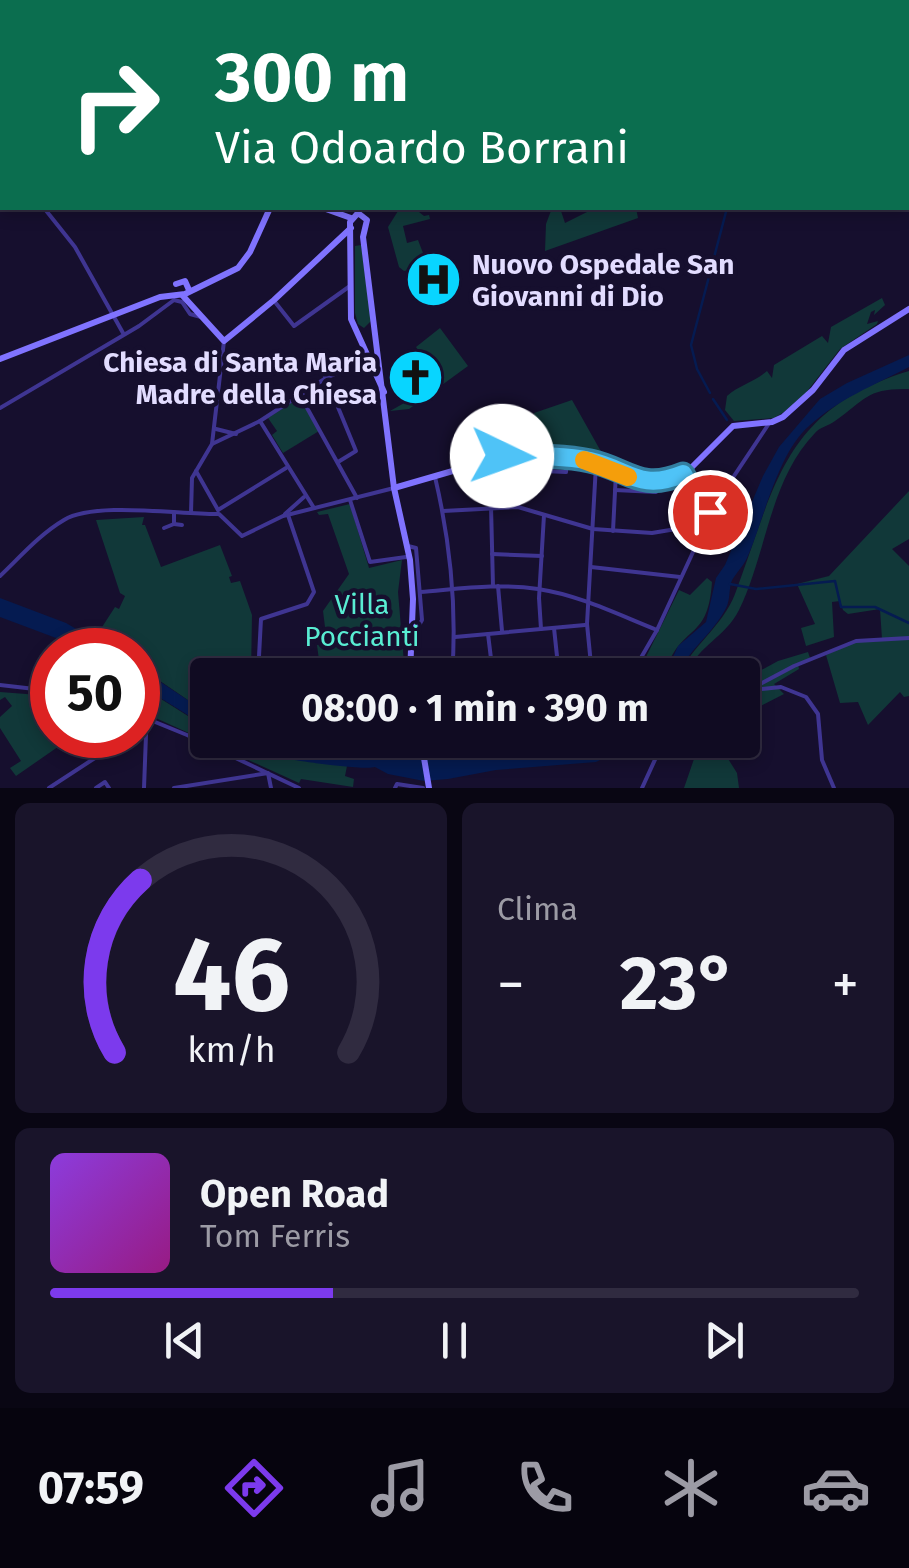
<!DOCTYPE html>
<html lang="it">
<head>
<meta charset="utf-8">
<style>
  :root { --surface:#100b22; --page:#19142a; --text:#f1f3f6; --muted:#9c9ba5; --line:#302b40; --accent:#7c3aed }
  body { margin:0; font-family:"Fira Sans",sans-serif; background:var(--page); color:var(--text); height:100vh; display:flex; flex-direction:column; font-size:38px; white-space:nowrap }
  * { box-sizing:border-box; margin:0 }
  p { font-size:32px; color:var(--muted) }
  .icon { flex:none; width:55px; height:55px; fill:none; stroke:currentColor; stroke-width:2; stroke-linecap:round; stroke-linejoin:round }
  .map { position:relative; height:788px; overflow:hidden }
  .details { display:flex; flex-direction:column; gap:15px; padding:15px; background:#090613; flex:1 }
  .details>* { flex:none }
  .hud { position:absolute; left:0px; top:0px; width:910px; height:210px; box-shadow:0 5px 15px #0003,0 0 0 2px var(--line); background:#0b6e4f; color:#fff; overflow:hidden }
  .speed { position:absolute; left:30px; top:628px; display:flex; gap:20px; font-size:50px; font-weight:700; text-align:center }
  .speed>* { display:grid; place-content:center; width:130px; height:130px; border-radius:50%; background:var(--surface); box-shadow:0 5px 15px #0003,0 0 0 2px var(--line); line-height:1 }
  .speed .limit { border:15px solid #d22; background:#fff; color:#111 }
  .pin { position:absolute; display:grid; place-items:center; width:85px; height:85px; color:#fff; margin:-42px; border:5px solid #fff; border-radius:50%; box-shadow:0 2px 10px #0007 }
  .me { position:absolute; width:110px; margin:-55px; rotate:93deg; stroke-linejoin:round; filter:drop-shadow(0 0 8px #0008) }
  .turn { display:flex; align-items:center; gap:35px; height:210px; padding:0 50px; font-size:45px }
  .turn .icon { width:130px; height:130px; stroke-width:2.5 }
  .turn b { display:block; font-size:70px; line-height:85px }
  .big { font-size:75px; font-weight:700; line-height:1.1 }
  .details .card { flex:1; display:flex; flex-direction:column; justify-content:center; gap:15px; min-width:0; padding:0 35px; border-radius:15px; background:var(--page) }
  .details .dial { align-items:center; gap:0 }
  .dial svg { height:260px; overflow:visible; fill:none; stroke:var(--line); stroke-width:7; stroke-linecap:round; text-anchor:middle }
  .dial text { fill:var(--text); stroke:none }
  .song { display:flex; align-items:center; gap:30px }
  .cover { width:120px; height:120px; border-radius:15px; background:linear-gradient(135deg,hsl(270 70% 55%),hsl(310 70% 35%)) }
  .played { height:10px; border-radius:5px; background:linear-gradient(90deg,var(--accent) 35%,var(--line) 35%) }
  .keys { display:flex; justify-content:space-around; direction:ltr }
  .heat { display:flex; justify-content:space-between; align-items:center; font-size:55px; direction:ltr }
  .details .tiles { flex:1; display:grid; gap:15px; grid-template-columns:1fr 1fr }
  .card:last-child { grid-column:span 2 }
  .trip { position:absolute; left:190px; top:658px; width:570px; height:100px; border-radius:10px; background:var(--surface); box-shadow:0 5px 15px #0003,0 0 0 2px var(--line); font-weight:700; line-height:100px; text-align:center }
  .tabs { display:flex; height:160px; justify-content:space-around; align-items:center; background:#06040e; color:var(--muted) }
  .tabs .icon { width:70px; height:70px }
  .tabs .on { color:var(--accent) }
  .tabs b { font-size:45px; color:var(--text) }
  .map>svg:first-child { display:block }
</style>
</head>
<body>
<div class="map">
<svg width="909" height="788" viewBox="0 0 909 788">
  <rect width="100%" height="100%" fill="#160f2e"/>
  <g fill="#113839">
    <path d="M414 208 424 216 429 215 430 219 403 226 407 243 418 240 428 266 404 271 399 267 388 227 398 211Z"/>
    <path d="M552 208H560L565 223 595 208H636L638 218 545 251 546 224Z"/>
    <path d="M361 245 371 321 364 328 358 324 355 313V246Z"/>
    <path d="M882 298 885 305 874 315 875 310 871 312 867 324 878 321 877 324 840 349 805 394 784 412 774 418 734 421 725 410 727 396C739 385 754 382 767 371L772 378 774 365 822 336 828 343 831 327Z"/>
    <path d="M440 328 468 366 409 409 390 411 415 397 419 400 439 384 416 347Z"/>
    <path d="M909 371V389C867 388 866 399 835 421 828 426 820 427 815 433 769 481 767 553 739 610 725 638 699 644 686 675H678C693 646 723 625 735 594 775 487 783 409 909 371Z"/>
    <path d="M299 398 319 431 283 453 272 435 277 431 268 418Z"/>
    <path d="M572 400 608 464 587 457 555 456 535 422 534 413Z"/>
    <path d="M909 491V539L892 549 909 566V696L904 697 900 692 868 725 858 702 840 703 826 655 856 641 882 639 880 609 848 614 843 610 840 601 832 602 834 637 806 646 801 628 815 624 797 584 829 576Z"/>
    <path d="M350 504 369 568 402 560 398 592 405 675H321L317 645 327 643 323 611 349 574 328 514 319 515 317 512Z"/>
    <path d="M144 517 142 525H145L161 567 220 545 232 576 229 577 231 583 240 581 252 615 251 674 208 675 207 713 138 666V650H112L95 638 115 607 119 609 125 596 120 593 96 520Z"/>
    <path d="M707 578 712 582C708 640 685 623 667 666L645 659 679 590 690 595Z"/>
    <path d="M808 652 810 658 798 664 799 669 774 684 784 694 743 715V680L778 661Z"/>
    <path d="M0 692 52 696V709L49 712 52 735H75L16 776 10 768 21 761 0 728V717L12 706 5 697 0 700Z"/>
    <path d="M150 692 207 728 208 740H229L265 756 347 766 345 776 354 779 353 787 301 779 299 783 138 710Z"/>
    <path d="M712 740H730L725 754 737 773 739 788H684L694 759Z"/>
  </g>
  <g fill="#051b51">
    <path d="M909 355V367C873 386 840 398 809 426 777 454 764 520 747 558 743 567 733 576 731 583 729 591 730 598 727 606 715 632 689 649 677 675H665L678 646 706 622 716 578 725 565 763 476 779 447 820 399 847 383Z"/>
    <path d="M0 598 66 623 112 650H88L0 617Z"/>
    <path d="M138 667 207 713V727L138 684Z"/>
    <path d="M230 740 392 749 403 757 434 760 640 740 596 762 496 770 448 779 424 781 388 774 375 767C365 771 282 759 266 755 254 753 241 746 230 740Z"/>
  </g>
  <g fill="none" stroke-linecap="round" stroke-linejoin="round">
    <g stroke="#051b51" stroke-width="2.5">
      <path d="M790 2V0"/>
      <path d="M710 393 697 369 691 345 727 208"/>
      <path d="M713 399 727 420"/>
      <path d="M730 584 756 589 835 581 841 607H875L909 623"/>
    </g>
    <g stroke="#3f3592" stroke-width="4">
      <path d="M651 2 652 0"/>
      <path d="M0 143 2 147"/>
      <path d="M44 208 75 247 123 333"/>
      <path d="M275 302 294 326 350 286"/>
      <path d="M313 356 326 378 356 451 338 462"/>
      <path d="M301 397 357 498"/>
      <path d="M0 408 139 326 174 300 182 302 190 314 201 317"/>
      <path d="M260 421 314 508"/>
      <path d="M216 429 236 434"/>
      <path d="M212 444 260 421 326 378 378 355"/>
      <path d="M520 470 566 472 567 460"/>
      <path d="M196 471 218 510"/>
      <path d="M683 474 706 516"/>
      <path d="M435 477C450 541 457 610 452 675"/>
      <path d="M615 490 656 492V480"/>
      <path d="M350 500 370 562 406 557"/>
      <path d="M491 506 493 586"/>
      <path d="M518 507 521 457"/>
      <path d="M218 510 286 468"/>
      <path d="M443 511 518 507 593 529 652 533 676 529 710 512 770 422"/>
      <path d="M174 512V524L182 525"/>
      <path d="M191 513 192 478 212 444 224 341"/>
      <path d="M285 514 304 497"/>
      <path d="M164 528 174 524"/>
      <path d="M613 531 616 472"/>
      <path d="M408 546 416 548 422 620 418 627 411 631"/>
      <path d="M492 554 542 556"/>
      <path d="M591 567 680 577"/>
      <path d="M0 576C20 557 40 534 64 520 95 501 182 515 219 514L242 536 283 516 394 488"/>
      <path d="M498 586 502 631"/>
      <path d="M420 592C459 589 499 583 538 589 579 595 619 615 657 630"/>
      <path d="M554 628 559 675"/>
      <path d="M541 629 539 598 544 515"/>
      <path d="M488 634 493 675"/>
      <path d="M455 637 585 625"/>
      <path d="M258 675 261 619 307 604 314 592 288 515"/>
      <path d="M499 675 558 671 575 675"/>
      <path d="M592 675 587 624 596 465"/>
      <path d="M631 675 657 630 706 524V518"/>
      <path d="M0 685 52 691"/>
      <path d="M749 690 794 666 856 641 909 638"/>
      <path d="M742 691 781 687 806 697 818 714 822 760 834 788"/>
      <path d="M138 715 187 735 299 788"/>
      <path d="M142 718 146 735 144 788"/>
      <path d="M49 788 98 756 99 735"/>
      <path d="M96 788 105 782 109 788"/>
      <path d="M174 788 268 773 271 788"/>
      <path d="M395 788 397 784 423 788"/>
      <path d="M642 788 664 740"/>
    </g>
    <path stroke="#3f3592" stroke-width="5" d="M287 0 289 2"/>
    <g stroke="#8073ff" stroke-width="6">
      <path d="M19 2V0"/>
      <path d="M27 2 28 0"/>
      <path d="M0 65 2 57"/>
      <path d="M0 90 2 82"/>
      <path d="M323 208 351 218"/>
      <path d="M176 284 185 281 189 290"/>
      <path d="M183 296 224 341 274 300 351 228"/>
      <path d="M0 359 160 297 185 294 238 268 250 252 270 208"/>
      <path d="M384 392 351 319 350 222 358 213 367 220 363 237 394 488 410 560 413 599 410 675"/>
      <path d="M394 488 501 457 585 461 637 480 673 478 689 470 733 426 772 422 783 417 813 390 844 350 909 309"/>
      <path d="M421 740 429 788"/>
    </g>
    <g stroke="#08d5ff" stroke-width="2.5">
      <path d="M24 2 25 0"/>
      <path d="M0 75 2 68"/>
    </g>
  </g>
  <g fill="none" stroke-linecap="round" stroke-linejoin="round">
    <defs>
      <path id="route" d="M502 456C529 456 564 455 590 461 628 469 639 492 683 474L706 516 710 512"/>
    </defs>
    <use href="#route" stroke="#337fa1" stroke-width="25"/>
    <use href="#route" stroke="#4fc3f7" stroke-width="18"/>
    <path stroke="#f59e0b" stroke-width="18" d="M584 460 628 477"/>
  </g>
  <defs>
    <symbol id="hospital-disc" viewBox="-11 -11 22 22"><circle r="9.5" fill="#08d5ff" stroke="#160f2e"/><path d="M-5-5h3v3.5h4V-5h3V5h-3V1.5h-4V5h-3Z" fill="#111"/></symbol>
    <symbol id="church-disc" viewBox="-11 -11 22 22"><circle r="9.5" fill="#08d5ff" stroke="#160f2e"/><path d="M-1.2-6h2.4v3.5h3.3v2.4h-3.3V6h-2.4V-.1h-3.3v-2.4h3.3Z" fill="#111"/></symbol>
  </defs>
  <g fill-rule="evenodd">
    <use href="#hospital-disc" x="402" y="248" width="63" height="63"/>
    <use href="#church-disc" x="384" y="346" width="63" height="63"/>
  </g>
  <g text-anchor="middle" stroke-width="9" stroke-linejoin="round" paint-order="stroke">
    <g font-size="28" font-weight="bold" fill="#e2dcff" stroke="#160f2e" text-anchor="start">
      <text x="472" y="274">Nuovo Ospedale San<tspan x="472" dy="32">Giovanni di Dio</tspan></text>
      <text x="377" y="372" text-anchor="end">Chiesa di Santa Maria<tspan x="377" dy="32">Madre della Chiesa</tspan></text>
    </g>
    <g font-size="28" fill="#59edd3" stroke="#160f2e">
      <text x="362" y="614">Villa<tspan x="362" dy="32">Poccianti</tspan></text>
    </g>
  </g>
</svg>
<div class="speed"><div class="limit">50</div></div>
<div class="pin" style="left:710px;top:512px;background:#d93025"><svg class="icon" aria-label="arrive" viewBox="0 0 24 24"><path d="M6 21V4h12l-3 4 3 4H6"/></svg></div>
<svg class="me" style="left:502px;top:456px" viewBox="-20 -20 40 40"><circle r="19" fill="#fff"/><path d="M0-13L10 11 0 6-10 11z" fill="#4fc3f7"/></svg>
<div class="trip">08:00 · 1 min · 390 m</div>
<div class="hud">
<div class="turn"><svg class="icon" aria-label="right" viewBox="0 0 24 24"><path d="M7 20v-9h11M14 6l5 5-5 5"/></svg><div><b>300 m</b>Via Odoardo Borrani</div></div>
</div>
</div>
<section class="details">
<div class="tiles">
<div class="card dial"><svg viewBox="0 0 100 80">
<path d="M14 69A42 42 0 1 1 86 69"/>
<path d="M14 69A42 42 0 0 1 22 16" stroke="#7c3aed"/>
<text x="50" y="56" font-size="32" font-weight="700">46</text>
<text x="50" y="72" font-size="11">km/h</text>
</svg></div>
<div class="card"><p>Clima</p>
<div class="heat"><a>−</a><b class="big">23°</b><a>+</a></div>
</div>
<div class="card">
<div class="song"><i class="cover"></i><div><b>Open Road</b><p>Tom Ferris</p></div></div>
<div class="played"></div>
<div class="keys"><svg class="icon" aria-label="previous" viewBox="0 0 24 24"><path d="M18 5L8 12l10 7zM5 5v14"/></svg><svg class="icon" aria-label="pause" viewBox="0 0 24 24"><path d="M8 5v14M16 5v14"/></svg><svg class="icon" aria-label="next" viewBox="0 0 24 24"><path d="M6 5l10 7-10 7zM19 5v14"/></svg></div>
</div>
</div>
</section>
<nav class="tabs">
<b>07:59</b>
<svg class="icon on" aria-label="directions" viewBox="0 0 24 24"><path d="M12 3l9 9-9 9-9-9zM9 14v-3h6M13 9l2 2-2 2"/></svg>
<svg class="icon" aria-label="music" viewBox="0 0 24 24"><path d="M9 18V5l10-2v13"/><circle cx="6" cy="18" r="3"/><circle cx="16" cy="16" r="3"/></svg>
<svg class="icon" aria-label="phone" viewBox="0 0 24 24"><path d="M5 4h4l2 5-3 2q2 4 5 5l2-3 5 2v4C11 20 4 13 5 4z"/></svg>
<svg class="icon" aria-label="climate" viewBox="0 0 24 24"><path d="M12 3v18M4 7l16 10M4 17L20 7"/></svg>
<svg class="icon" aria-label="car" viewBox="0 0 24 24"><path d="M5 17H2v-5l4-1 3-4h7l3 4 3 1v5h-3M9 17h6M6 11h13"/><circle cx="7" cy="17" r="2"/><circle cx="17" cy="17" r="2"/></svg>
</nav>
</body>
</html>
